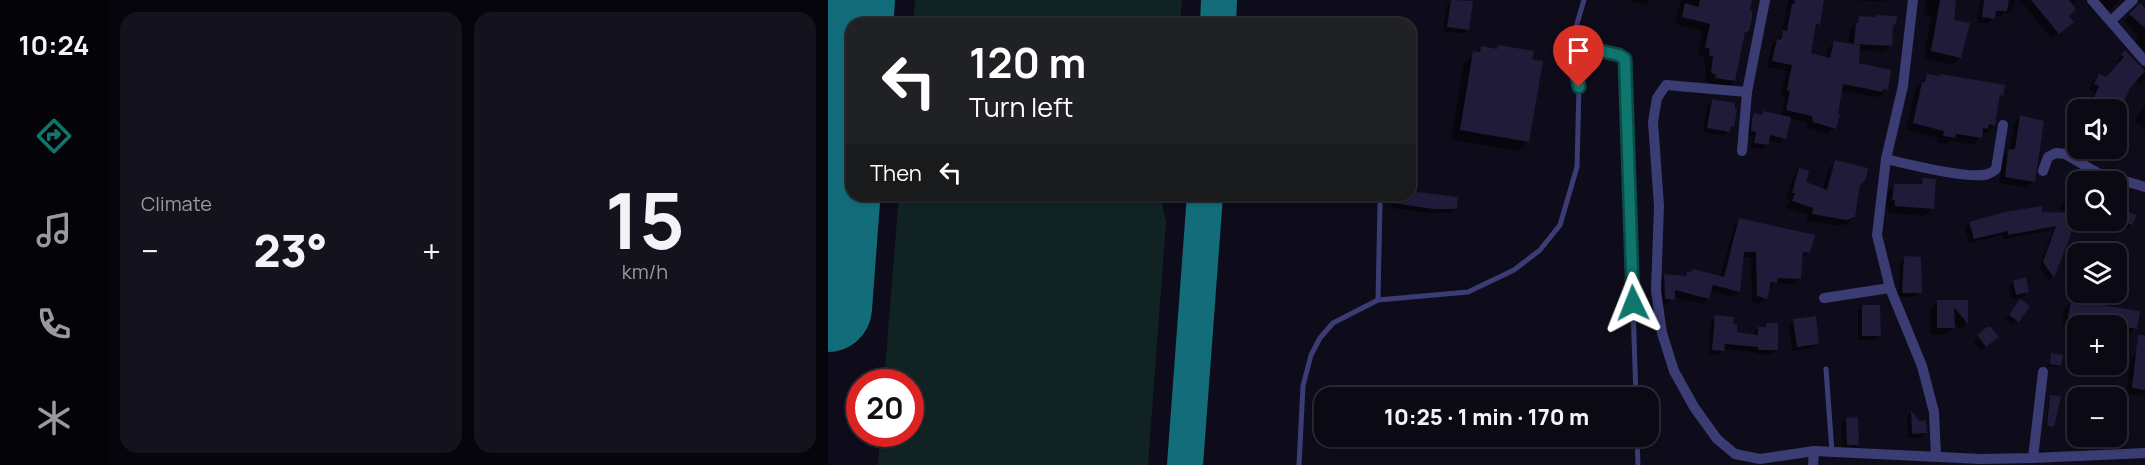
<!DOCTYPE html>
<html lang="en">
<head>
<meta charset="utf-8">
<style>
  :root { --surface:#0a0914; --page:#13121d; --text:#f1f3f6; --muted:#999aa0; --line:#2a2a34; --accent:#0f766e }
  body { margin:0; font-family:Manrope,sans-serif; background:var(--page); color:var(--text); height:100vh; display:flex; flex-direction:column; font-size:22px; white-space:nowrap }
  * { box-sizing:border-box; margin:0 }
  p { font-size:20px; color:var(--muted) }
  .icon { flex:none; width:33px; height:33px; fill:none; stroke:currentColor; stroke-width:2; stroke-linecap:round; stroke-linejoin:round }
  .map { position:relative; flex:1; overflow:hidden }
  .details { display:flex; flex-direction:column; gap:12px; padding:12px; background:#06050b; width:720px }
  .details>* { flex:none }
  .guide { position:absolute; left:18px; top:18px; width:570px; height:183px; border-radius:18px; box-shadow:0 2px 4px #0004,0 0 0 2px var(--line); background:#202124; color:#fff; overflow:hidden }
  .buttons { position:absolute; left:1239px; top:99px; display:grid; gap:12px }
  .buttons a { display:grid; place-items:center; width:60px; height:60px; border-radius:12px; background:var(--surface); box-shadow:0 2px 4px #0004,0 0 0 2px var(--line); font-size:30px }
  .speed { position:absolute; left:18px; top:369px; display:flex; gap:12px; font-size:30px; font-weight:700; text-align:center }
  .speed>* { display:grid; place-content:center; width:78px; height:78px; border-radius:50%; background:var(--surface); box-shadow:0 2px 4px #0004,0 0 0 2px var(--line); line-height:1 }
  .speed .limit { border:9px solid #d22; background:#fff; color:#111 }
  .pin { position:absolute; display:grid; place-items:center; width:51px; height:51px; color:#fff; margin:-62px -26px; border-radius:50% 50% 50% 0; rotate:-45deg; box-shadow:0 0 6px #0007 }
  .pin .icon { rotate:45deg }
  .me { position:absolute; width:66px; margin:-33px; rotate:358deg; stroke-linejoin:round; filter:drop-shadow(0 0 4px #0008) }
  .turn { display:flex; align-items:center; gap:21px; height:126px; padding:0 24px; font-size:27px }
  .turn .icon { width:78px; height:78px; stroke-width:2.5 }
  .turn b { display:block; font-size:42px; line-height:51px }
  .then { display:flex; align-items:center; height:57px; padding:0 24px; background:#0003; gap:12px; font-size:22px }
  .big { font-size:45px; font-weight:800; line-height:1.1 }
  .details .widget { flex:1; display:flex; flex-direction:column; justify-content:center; gap:9px; min-width:0; padding:0 21px; border-radius:18px; background:var(--page) }
  .details .dial { align-items:center; gap:0 }
  .dial b { font-size:78px; line-height:1 }
  .heat { display:flex; justify-content:space-between; align-items:center; font-size:33px; direction:ltr }
  .details .tiles { flex:1; display:grid; gap:12px; grid-template-columns:repeat(2,1fr) }
  .trip { position:absolute; left:486px; top:387px; width:345px; height:60px; border-radius:18px; background:var(--surface); box-shadow:0 2px 4px #0004,0 0 0 2px var(--line); font-weight:800; line-height:60px; text-align:center }
  main { display:flex; flex:1; min-height:0 }
  .dock { display:flex; flex-direction:column; width:108px; justify-content:space-around; align-items:center; background:#040408; color:var(--muted) }
  .dock .icon { width:42px; height:42px }
  .dock .selected { color:var(--accent) }
  .dock b { font-size:27px; color:var(--text) }
  .map>svg:first-child { display:block }
</style>
</head>
<body>
<main>
<nav class="dock">
<b>10:24</b>
<svg class="icon selected" aria-label="directions" viewBox="0 0 24 24"><path d="M12 3l9 9-9 9-9-9zM9 14v-3h6M13 9l2 2-2 2"/></svg>
<svg class="icon" aria-label="music" viewBox="0 0 24 24"><path d="M9 18V5l10-2v13"/><circle cx="6" cy="18" r="3"/><circle cx="16" cy="16" r="3"/></svg>
<svg class="icon" aria-label="phone" viewBox="0 0 24 24"><path d="M5 4h4l2 5-3 2q2 4 5 5l2-3 5 2v4C11 20 4 13 5 4z"/></svg>
<svg class="icon" aria-label="climate" viewBox="0 0 24 24"><path d="M12 3v18M4 7l16 10M4 17L20 7"/></svg>
</nav>
<section class="details">
<div class="tiles">
<div class="widget"><p>Climate</p>
<div class="heat"><a>−</a><b class="big">23°</b><a>+</a></div>
</div>
<div class="widget dial"><b>15</b><p>km/h</p></div>
</div>
</section>
<div class="map">
<svg width="1317" height="465" viewBox="0 0 1317 465">
  <rect width="100%" height="100%" fill="#0e0c1a"/>
  <g fill="#102322">
    <path d="M87 0H354L352 24H85Z"/>
    <path d="M71 195H332L338 222 320 465H50L52 434H82V382H56Z"/>
  </g>
  <g fill="#0007">
    <path d="M624 0 640 29 635 34 615 31 619 5Z"/>
    <path d="M799 0H822L816 5Z"/>
    <path d="M853 0H923L920 30 915 35 906 81 899 88 881 85V82L877 81 878 63H875L876 56 870 54 875 31 847 24Z"/>
    <path d="M960 0H999L988 2 990 24 986 29 981 54 998 58 1000 49 1006 43 1021 45 1022 30 1032 18 1064 26 1063 45 1057 52 1030 50 1029 64 1059 89 1053 96 1047 97 1012 90 1006 128 1000 134 979 128V122L961 118 956 138 952 143 940 140 939 144 935 149 923 147 924 136 920 135 922 119 927 114 932 116 935 113 953 116 957 97 953 96 958 71 939 67 943 47 954 33Z"/>
    <path d="M1020 0H1059L1057 2Z"/>
    <path d="M1098 0H1127L1125 21 1141 24 1132 57 1125 65 1096 58 1103 16H1096Z"/>
    <path d="M1152 0H1187L1186 7 1180 13 1176 12 1172 17 1166 16 1160 24 1149 22Z"/>
    <path d="M1191 0H1249L1243 6 1237 28 1224 39Z"/>
    <path d="M1264 0H1292L1277 14Z"/>
    <path d="M1312 5 1317 14V62L1303 46 1311 37 1296 21Z"/>
    <path d="M670 47 700 141 690 151 623 140 636 63 653 48 667 50Z"/>
    <path d="M1297 52 1313 69 1317 70V79L1312 84 1307 80 1301 87 1288 114V110H1258L1266 92 1261 90 1265 81 1271 75 1278 78 1291 64 1288 61Z"/>
    <path d="M1099 76 1173 95 1168 104 1165 126 1158 133 1156 132 1146 145 1122 141 1119 144 1109 142 1110 138 1078 130 1087 90Z"/>
    <path d="M884 101 905 126 896 136 875 132 879 105Z"/>
    <path d="M1317 106V129L1306 121Z"/>
    <path d="M1193 116 1204 118 1205 181 1199 188 1171 183 1174 158 1182 151 1186 123Z"/>
    <path d="M1007 162 1030 185 1026 217 1019 224 1010 226 978 221 980 215 958 208 961 200 958 199 965 177 972 170 976 183 995 190 1000 169Z"/>
    <path d="M1095 179 1104 209 1097 216 1060 213V207H1058L1059 193 1067 186H1089Z"/>
    <path d="M582 193 627 208 623 213H600L564 208 566 195H582Z"/>
    <path d="M1250 202V220H1252V226L1247 231H1243L1225 277 1221 281 1211 267 1225 230 1176 239 1175 235 1141 243 1137 228 1142 223 1213 214H1238L1239 211 1230 209 1235 204Z"/>
    <path d="M1292 210 1303 224 1298 229 1284 223 1285 220H1288V214Z"/>
    <path d="M912 220 981 253 973 258 972 279 966 284 947 283 940 288 937 298 931 304 924 302 923 257H914L911 291 905 297 882 291 880 299 874 304 845 297 839 305 831 304V282L837 276 855 277 859 273 892 278 906 226Z"/>
    <path d="M1077 258 1092 292 1087 297H1070L1072 263Z"/>
    <path d="M1185 282 1199 292 1194 297 1183 299 1181 287Z"/>
    <path d="M1138 301 1139 324 1132 330 1125 322 1126 327 1118 335H1102V309L1109 302Z"/>
    <path d="M1192 301 1189 321 1185 325 1177 320Z"/>
    <path d="M1244 301 1307 328 1300 336 1288 334V326H1250V327L1234 325 1236 309Z"/>
    <path d="M1034 306 1052 335 1047 340H1030V311Z"/>
    <path d="M888 317 904 326 907 334 925 336V333L930 328H935L939 324 949 349 944 354H926V352L896 349 890 355 880 354 883 322Z"/>
    <path d="M966 320 989 344 984 348 964 351 961 325Z"/>
    <path d="M1150 336 1164 341 1153 350 1145 341Z"/>
    <path d="M1246 350 1250 351V364H1265L1259 372 1239 369 1242 355Z"/>
    <path d="M1309 352 1317 353V396L1298 394 1303 358Z"/>
    <path d="M1224 355 1232 365 1230 367 1220 366Z"/>
    <path d="M1223 397 1224 426 1222 428 1218 427 1221 399Z"/>
    <path d="M1083 412 1098 433 1093 438H1080L1079 416Z"/>
    <path d="M1018 419 1030 445 1025 450 1015 449 1013 424Z"/>
    <path d="M1250 430V436H1263L1256 446 1244 440Z"/>
  </g>
  <g fill="none" stroke-linecap="round" stroke-linejoin="round">
    <g stroke="#126c7a" stroke-width="36">
      <path d="M390 24 391 0"/>
      <path d="M21 39 24 52"/>
      <path d="M9 188 15 158 24 141"/>
      <path d="M357 465 377 195"/>
    </g>
    <path stroke="#126c7a" stroke-width="88" d="M0 308 23 0"/>
  </g>
  <g fill="#1f1b39">
    <path d="M623 0 645 1 641 30 619 27Z"/>
    <path d="M872 0H924L922 10 924 11V18L921 31 917 32 907 81 887 78 888 75 883 73 885 56H881L882 49 877 47 882 24 854 17 857 3 870 7Z"/>
    <path d="M967 0H996L992 25 988 24 983 53 1002 58 1006 41 1026 44 1028 23H1030L1031 16 1047 17 1048 15 1069 16 1068 23 1065 26 1064 46 1027 44 1032 45 1031 63 1063 70 1060 90 1055 89V92L1015 84 1010 114H1012L1008 129 985 122 984 116 958 110 962 91 959 90 964 65 944 61 949 39 953 40 955 30 959 31 964 4H966Z"/>
    <path d="M1112 0H1128L1126 20 1142 23 1133 58 1103 51Z"/>
    <path d="M1156 0H1181L1179 11H1168L1167 19 1154 17Z"/>
    <path d="M1203 0H1241L1248 9 1241 16 1246 22 1231 34Z"/>
    <path d="M1312 3 1317 8V28L1301 14Z"/>
    <path d="M670 45 706 51 704 59 715 61 701 142 632 130 645 51 652 52 653 46 669 49Z"/>
    <path d="M1297 50 1317 71 1302 88 1292 110H1260L1271 86 1266 84 1271 74 1278 77 1296 57 1293 54Z"/>
    <path d="M1099 74 1111 76 1112 74 1177 85 1175 96 1172 95 1170 105 1167 126 1161 124 1160 129 1155 128 1154 138 1128 134 1127 138 1115 136 1116 131 1085 123 1094 82H1097Z"/>
    <path d="M884 99 907 103V109H909L906 127 903 126 902 132 879 128Z"/>
    <path d="M935 111 963 117 958 139 942 135 941 145 926 143 928 132 923 131 924 118 927 113 934 115Z"/>
    <path d="M1192 115 1216 121 1207 182 1177 177 1180 150 1187 149Z"/>
    <path d="M1007 160 1040 168 1038 179 1032 185 1027 217 1018 220 984 214 985 208 964 201 967 193H964L971 168 981 171 978 182 999 190Z"/>
    <path d="M1095 178 1108 179 1106 209 1067 206V200H1064L1066 184H1094Z"/>
    <path d="M582 191 630 197 629 209H605L557 202 554 200H550V195H582Z"/>
    <path d="M1214 206V212L1250 213V226H1246L1226 278 1215 262 1228 226 1180 235V231L1146 239 1141 222 1177 212Z"/>
    <path d="M1291 209 1309 215 1304 225 1288 219Z"/>
    <path d="M911 218 987 235 982 253 975 252 973 279 950 278 949 283 943 282 939 299 929 296 928 252H916L912 292 885 285 881 299 847 290V300L837 299 836 274 858 276 859 271 864 272 865 269 896 277Z"/>
    <path d="M1076 256 1093 257 1094 293H1074Z"/>
    <path d="M1198 277 1201 292 1188 295 1185 281Z"/>
    <path d="M1192 299 1202 306 1191 322 1181 315Z"/>
    <path d="M1109 300H1140V324L1126 307 1127 328H1109Z"/>
    <path d="M1243 300 1312 311 1309 329 1240 317Z"/>
    <path d="M1034 305H1052L1053 336H1034Z"/>
    <path d="M887 315 906 317 905 324 909 325V332L930 335V327H938V323H950V350H930V347L897 344 896 351 884 350Z"/>
    <path d="M988 316 991 344 969 347 965 319Z"/>
    <path d="M1159 327H1163L1171 337 1158 347 1149 335Z"/>
    <path d="M1310 335H1317V390L1304 388Z"/>
    <path d="M1223 353 1235 355 1233 366 1222 364Z"/>
    <path d="M1222 395 1233 396 1226 427 1219 426Z"/>
    <path d="M1083 410 1091 421 1098 420 1099 433 1084 434Z"/>
    <path d="M1030 417 1031 445H1019L1018 418Z"/>
  </g>
  <g fill="none" stroke-linecap="round" stroke-linejoin="round">
    <g stroke="#3c3c74" stroke-width="5">
      <path d="M743 44 791 55 797 59 808 398"/>
      <path d="M550 300 552 204"/>
      <path d="M998 369 1004 452"/>
      <path d="M809 436 810 465"/>
      <path d="M471 465 475 386 483 355 492 338 505 323 550 300 640 292 686 270 712 250 732 225 749 167 751 87 743 44 756 0"/>
    </g>
    <g stroke="#3c3c74" stroke-width="10">
      <path d="M1085 0 1075 86 1058 159 1049 235 1062 288 1094 366 1106 412 1108 456"/>
      <path d="M1264 0 1317 61"/>
      <path d="M1283 21 1305 0"/>
      <path d="M919 92 838 85 829 98 825 122 831 206 828 291 834 333 846 371 866 407 889 439 907 454 932 459 986 451 1153 459 1205 458 1317 453"/>
      <path d="M914 151 919 92 937 0"/>
      <path d="M1058 159C1079 164 1142 180 1160 174 1163 173 1166 171 1168 169L1175 125"/>
      <path d="M1215 171 1220 157 1228 153 1237 154 1270 173 1317 187"/>
      <path d="M996 298 1062 288"/>
      <path d="M1205 458 1215 372"/>
      <path d="M985 465 986 451"/>
    </g>
  </g>
  <g fill="none" stroke-linecap="round" stroke-linejoin="round">
    <defs>
      <path id="route" d="M751 87 743 44 791 55 797 59 805 303"/>
    </defs>
    <use href="#route" stroke="#0a4d48" stroke-width="15"/>
    <use href="#route" stroke="#0f766e" stroke-width="10"/>
  </g>
</svg>
<div class="buttons">
<a><svg class="icon" aria-label="sound" viewBox="0 0 24 24"><path d="M4 9h4l5-4v14l-5-4H4zM17 9q2 3 0 6"/></svg></a>
<a><svg class="icon" aria-label="search" viewBox="0 0 24 24"><circle cx="10" cy="10" r="6"/><path d="M15 15l6 6"/></svg></a>
<a><svg class="icon" aria-label="layers" viewBox="0 0 24 24"><path d="M12 4l9 5-9 5-9-5zM3 14l9 5 9-5"/></svg></a>
<a>+</a>
<a>−</a>
</div>
<div class="speed"><div class="limit">20</div></div>
<div class="pin" style="left:751px;top:87px;background:#d93025"><svg class="icon" aria-label="arrive" viewBox="0 0 24 24"><path d="M6 21V4h12l-3 4 3 4H6"/></svg></div>
<svg class="me" style="left:805px;top:303px" viewBox="-20 -20 40 40"><path d="M0-17L14 15 0 8-14 15z" fill="#0f766e" stroke="#fff" stroke-width="4"/></svg>
<div class="trip">10:25 · 1 min · 170 m</div>
<div class="guide">
<div class="turn"><svg class="icon" aria-label="left" viewBox="0 0 24 24"><path d="M17 20v-9H6M10 6l-5 5 5 5"/></svg><div><b>120 m</b>Turn left</div></div>
<div class="then">Then<svg class="icon" aria-label="left" viewBox="0 0 24 24"><path d="M17 20v-9H6M10 6l-5 5 5 5"/></svg></div>
</div>
</div>
</main>
</body>
</html>
